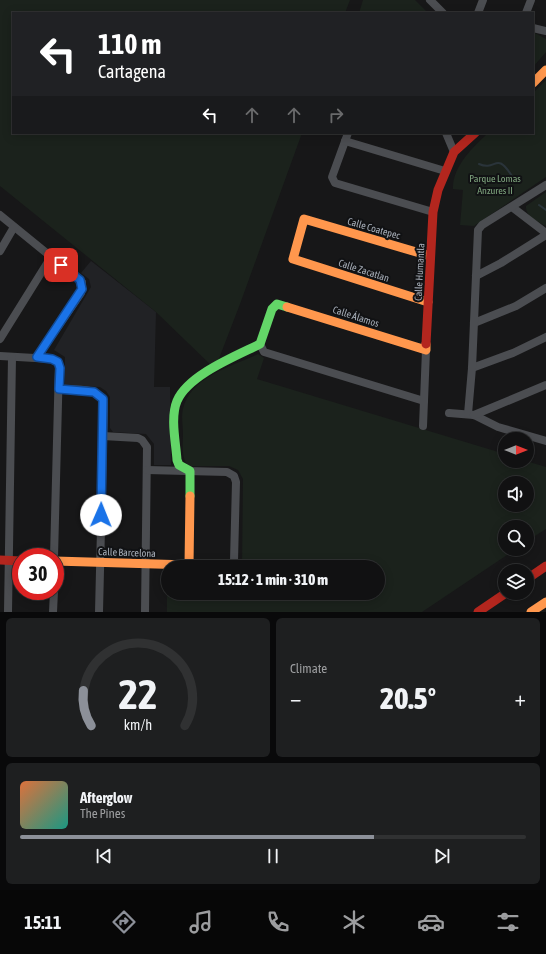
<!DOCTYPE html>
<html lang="en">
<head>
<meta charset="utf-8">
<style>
  :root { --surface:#111112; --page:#1e1f20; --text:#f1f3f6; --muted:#9c9d9f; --line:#303132; --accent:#8c9099 }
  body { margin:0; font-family:"Asap Condensed",sans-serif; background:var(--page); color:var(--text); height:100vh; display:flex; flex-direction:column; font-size:15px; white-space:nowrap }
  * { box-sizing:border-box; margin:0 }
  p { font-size:13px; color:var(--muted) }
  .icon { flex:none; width:22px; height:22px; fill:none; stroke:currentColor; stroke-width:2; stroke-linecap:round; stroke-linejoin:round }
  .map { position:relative; height:612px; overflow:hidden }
  .drawer { display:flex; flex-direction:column; gap:6px; padding:6px; background:#09090a; flex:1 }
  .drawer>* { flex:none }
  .banner { position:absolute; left:12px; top:12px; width:522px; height:122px; border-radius:0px; box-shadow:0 2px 10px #0003,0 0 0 1px var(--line); background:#202124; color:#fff; overflow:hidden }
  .needle { width:26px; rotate:90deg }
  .controls { position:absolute; left:498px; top:432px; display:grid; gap:8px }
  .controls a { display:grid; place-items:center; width:36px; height:36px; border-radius:50%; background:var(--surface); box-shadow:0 2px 10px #0003,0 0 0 1px var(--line); font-size:20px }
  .speed { position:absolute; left:12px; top:548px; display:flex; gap:8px; font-size:20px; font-weight:700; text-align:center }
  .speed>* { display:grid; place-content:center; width:52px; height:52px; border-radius:50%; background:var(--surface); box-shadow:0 2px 10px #0003,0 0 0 1px var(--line); line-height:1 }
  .speed .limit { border:6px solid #d22; background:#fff; color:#111 }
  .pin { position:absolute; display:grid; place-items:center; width:34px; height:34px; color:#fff; margin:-17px; border-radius:8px; box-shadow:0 2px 6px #0006 }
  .me { position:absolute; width:44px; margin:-22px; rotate:1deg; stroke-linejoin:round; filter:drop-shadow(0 0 3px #0008) }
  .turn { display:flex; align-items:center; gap:14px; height:84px; padding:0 20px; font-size:18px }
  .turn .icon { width:52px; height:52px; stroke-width:2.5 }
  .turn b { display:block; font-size:28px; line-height:34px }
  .lanes { display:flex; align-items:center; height:38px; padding:0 20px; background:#0003; justify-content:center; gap:20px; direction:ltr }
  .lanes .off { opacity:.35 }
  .big { font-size:30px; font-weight:800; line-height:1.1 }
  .drawer .tile { flex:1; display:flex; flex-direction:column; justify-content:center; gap:6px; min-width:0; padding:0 14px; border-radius:6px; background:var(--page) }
  .drawer .dial { align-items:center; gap:0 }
  .dial svg { height:104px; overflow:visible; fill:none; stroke:var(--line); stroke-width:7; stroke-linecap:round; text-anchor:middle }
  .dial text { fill:var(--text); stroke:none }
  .song { display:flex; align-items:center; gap:12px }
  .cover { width:48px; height:48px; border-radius:6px; background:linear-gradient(135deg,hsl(20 70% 55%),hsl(170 70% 35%)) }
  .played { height:4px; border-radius:2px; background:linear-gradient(90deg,var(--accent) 70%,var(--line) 70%) }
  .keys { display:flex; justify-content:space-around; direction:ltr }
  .heat { display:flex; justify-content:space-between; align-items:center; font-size:22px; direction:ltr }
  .drawer .tiles { flex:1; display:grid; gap:6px; grid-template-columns:1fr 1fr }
  .tile:last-child { grid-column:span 2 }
  .trip { position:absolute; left:161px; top:560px; width:224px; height:40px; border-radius:20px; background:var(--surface); box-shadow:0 2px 10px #0003,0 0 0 1px var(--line); font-weight:800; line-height:40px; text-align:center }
  .tab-bar { display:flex; height:64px; justify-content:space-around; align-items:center; background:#070707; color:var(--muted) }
  .tab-bar .icon { width:28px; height:28px }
  .tab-bar .active { color:var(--accent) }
  .tab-bar b { font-size:18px; color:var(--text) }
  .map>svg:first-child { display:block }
</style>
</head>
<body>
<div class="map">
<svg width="546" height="612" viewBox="0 0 546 612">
  <rect width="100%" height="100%" fill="#171718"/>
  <path fill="#212225" d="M91 261 156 312 154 387H170L171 465H154V444L146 434 113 432 110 428V397L106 391 100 387 65 386V357L54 350 91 287 89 279 81 273Z"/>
  <g fill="#1b221c" fill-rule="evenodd">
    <path d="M0 0H350L345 13H13V133H302L240 304 215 369 156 312 0 186Z"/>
    <path d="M363 0H415L428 13H359Z"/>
    <path d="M533 32 546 39V52L533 67Z"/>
    <path d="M546 80V177L474 226 460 225 463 190 453 189C452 167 473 147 488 133H533V93Z"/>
    <path d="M546 192V226C538 222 525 216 526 206Z"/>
    <path d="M258 354 264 358 257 379 505 454V461H526L546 467V529L527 541V527H505V549H516L422 612H167V572L168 593H378V567H242L243 479 238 470 229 466H188C181 456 183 446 183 434 183 426 181 416 183 409 190 377 232 366 258 354ZM505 483H527V505H505Z"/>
  </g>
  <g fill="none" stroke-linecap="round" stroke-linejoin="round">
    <g stroke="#2a343a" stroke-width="2">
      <path d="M479 164C497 172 495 150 512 176"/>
      <path d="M539 205 546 210"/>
    </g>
    <g stroke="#4b4d51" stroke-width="8">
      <path d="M430 0 443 13"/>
      <path d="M478 13 483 0"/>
      <path d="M526 13 531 0"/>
      <path d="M533 28 546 31"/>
      <path d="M348 133 332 177 335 183 433 212"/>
      <path d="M446 133 454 152"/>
      <path d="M345 141 445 171"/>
      <path d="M512 207 546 233"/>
      <path d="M0 215 82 282 81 293 37 357"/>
      <path d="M0 251 14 227"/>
      <path d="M476 276 501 263 546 235"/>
      <path d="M474 323 516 306 546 288"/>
      <path d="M0 339 51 257"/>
      <path d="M260 344 264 352 424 401"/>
      <path d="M0 356 52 359 59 364 54 557"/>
      <path d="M472 368 513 353 546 337"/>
      <path d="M59 389C74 390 98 386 104 403L99 612"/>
      <path d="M449 413 474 415 498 427 546 441"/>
      <path d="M468 414 472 368 478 230 482 225 546 185"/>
      <path d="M474 415 546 385"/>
      <path d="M423 426 426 350"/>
      <path d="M103 436 138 438 142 440 147 447 145 612"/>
      <path d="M147 470 227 472 234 476 236 482 234 561 232 565 227 567"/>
      <path d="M189 565 222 567"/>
      <path d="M8 612 12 357"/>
      <path d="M53 612 54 591"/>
    </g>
    <path stroke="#63d668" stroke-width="9" d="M190 496V471L179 465 177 460C176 443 170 418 177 401 188 375 236 356 260 344L272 309 277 304 287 307"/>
    <g stroke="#ff974d" stroke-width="9">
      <path d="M533 83 546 70"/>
      <path d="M428 302 293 259 304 219 430 256"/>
      <path d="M287 307 426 350V344"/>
      <path d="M55 561 189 565 190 496"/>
      <path d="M531 612 546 602"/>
    </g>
    <g stroke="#b3261e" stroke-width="9">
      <path d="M426 344 433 212 438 190 454 152 475 133"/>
      <path d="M0 560 21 561"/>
      <path d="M527 579 546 566"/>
      <path d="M478 612 506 593"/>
    </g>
  </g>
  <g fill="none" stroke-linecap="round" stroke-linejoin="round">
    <defs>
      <path id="route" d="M61 265 80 280 82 289 37 357 52 359 58 362 60 368 59 389 94 392 103 399 101 515"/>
    </defs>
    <use href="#route" stroke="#114b97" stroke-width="10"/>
    <use href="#route" stroke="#1a73e8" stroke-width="7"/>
  </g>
  <g text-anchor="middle" stroke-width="4" stroke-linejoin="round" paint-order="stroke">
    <g font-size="10" fill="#7fa57e" stroke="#111214">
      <text x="495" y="182">Parque Lomas<tspan x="495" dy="12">Anzures II</tspan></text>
    </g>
    <g font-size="10" fill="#a8afb9" stroke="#111214">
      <text transform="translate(374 228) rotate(16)" y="4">Calle Coatepec</text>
      <text transform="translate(364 270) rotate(18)" y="4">Calle Zacatlan</text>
      <text transform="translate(419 272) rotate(-87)" y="4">Calle Humantla</text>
      <text transform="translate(356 316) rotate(18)" y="4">Calle Álamos</text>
      <text transform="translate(127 552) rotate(2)" y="4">Calle Barcelona</text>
    </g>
  </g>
</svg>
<div class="controls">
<a><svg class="needle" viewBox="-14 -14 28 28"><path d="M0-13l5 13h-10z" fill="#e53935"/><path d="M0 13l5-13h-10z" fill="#9c9d9f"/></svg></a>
<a><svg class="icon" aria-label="sound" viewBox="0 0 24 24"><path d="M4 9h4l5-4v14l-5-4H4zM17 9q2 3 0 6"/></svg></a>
<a><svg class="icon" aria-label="search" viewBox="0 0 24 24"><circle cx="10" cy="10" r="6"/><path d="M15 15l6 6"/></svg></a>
<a><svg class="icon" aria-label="layers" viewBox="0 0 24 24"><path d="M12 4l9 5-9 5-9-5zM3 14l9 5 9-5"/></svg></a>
</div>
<div class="speed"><div class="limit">30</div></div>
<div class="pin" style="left:61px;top:265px;background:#d93025"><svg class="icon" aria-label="arrive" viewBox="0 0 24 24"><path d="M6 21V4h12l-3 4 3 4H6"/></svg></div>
<svg class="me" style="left:101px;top:515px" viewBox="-20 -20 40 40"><circle r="19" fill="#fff"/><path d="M0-13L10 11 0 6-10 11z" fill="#1a73e8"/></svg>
<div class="trip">15:12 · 1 min · 310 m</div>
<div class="banner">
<div class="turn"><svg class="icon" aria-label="left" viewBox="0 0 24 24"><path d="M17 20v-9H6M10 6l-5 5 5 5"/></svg><div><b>110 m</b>Cartagena</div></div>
<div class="lanes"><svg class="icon" aria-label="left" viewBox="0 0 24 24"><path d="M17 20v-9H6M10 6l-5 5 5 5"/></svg><svg class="icon off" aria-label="ahead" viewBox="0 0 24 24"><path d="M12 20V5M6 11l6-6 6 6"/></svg><svg class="icon off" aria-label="ahead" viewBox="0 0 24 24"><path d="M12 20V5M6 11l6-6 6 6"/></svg><svg class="icon off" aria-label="right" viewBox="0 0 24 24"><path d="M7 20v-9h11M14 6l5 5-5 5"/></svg></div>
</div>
</div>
<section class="drawer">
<div class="tiles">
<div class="tile dial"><svg viewBox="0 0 100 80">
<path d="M14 69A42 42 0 1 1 86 69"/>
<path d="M14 69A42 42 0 0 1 8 42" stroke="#8c9099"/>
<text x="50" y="56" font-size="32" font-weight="700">22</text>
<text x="50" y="72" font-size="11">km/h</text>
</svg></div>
<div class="tile"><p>Climate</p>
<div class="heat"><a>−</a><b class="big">20.5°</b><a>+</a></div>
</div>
<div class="tile">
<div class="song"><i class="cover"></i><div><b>Afterglow</b><p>The Pines</p></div></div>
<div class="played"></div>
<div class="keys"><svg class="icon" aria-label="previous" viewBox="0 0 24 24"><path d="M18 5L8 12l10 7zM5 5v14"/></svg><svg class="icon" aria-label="pause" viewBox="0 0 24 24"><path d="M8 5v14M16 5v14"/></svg><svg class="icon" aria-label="next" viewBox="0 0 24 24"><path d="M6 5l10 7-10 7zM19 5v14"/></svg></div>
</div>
</div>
</section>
<nav class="tab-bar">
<b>15:11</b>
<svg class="icon active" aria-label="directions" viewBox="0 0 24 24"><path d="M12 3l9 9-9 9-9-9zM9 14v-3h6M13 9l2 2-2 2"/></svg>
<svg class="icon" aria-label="music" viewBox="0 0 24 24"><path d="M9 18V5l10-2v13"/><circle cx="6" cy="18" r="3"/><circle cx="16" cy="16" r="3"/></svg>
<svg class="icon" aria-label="phone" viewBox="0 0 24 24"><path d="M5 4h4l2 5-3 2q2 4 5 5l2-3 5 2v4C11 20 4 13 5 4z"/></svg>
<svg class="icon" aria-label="climate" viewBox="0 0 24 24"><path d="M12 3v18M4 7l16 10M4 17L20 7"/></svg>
<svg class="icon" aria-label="car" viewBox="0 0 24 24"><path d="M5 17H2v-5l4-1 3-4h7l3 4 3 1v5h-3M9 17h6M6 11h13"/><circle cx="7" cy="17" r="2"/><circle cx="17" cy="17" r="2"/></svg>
<svg class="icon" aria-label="filters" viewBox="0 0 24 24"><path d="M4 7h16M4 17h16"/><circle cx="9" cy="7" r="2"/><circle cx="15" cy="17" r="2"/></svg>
</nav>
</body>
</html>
